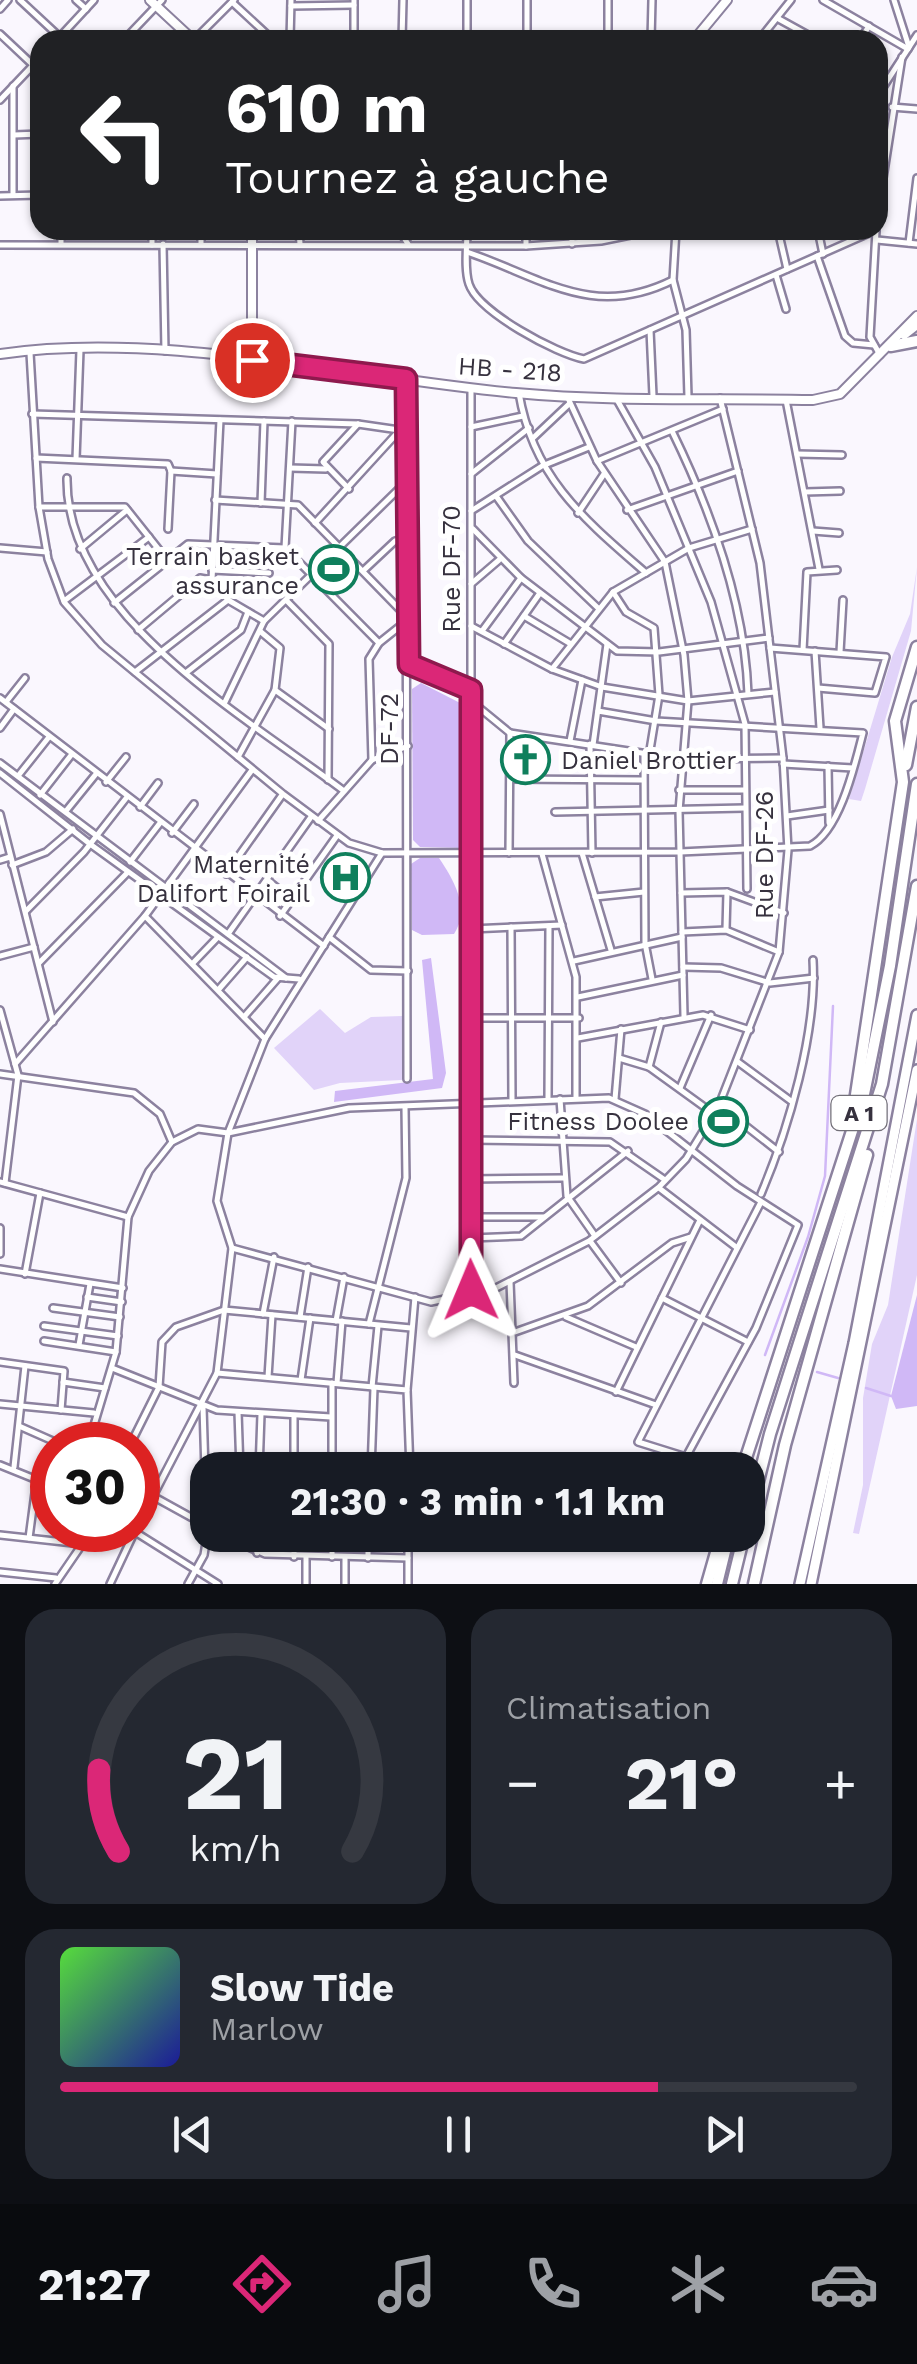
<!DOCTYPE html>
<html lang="fr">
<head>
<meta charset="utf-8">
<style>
  :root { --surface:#171b24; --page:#242831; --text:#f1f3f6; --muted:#9ea1a6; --line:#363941; --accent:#db2777 }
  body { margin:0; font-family:"Work Sans",sans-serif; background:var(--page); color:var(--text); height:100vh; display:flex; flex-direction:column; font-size:38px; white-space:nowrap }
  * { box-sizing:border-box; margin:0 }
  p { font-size:32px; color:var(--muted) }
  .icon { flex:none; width:55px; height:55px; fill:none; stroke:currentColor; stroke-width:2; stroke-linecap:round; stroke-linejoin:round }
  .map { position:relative; height:1584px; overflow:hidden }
  .drawer { display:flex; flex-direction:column; gap:25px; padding:25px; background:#0d0f14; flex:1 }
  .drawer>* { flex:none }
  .hud { position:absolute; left:30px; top:30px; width:858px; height:210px; border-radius:30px; box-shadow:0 2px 8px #0004; background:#202124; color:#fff; overflow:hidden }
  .speed { position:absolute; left:30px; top:1422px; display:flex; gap:20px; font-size:50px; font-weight:700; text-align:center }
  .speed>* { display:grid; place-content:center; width:130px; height:130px; border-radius:50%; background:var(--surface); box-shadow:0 2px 8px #0004; line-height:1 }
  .speed .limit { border:15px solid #d22; background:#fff; color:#111 }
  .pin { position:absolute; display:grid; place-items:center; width:85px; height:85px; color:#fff; margin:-42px; border:5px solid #fff; border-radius:50%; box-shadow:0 2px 10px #0007 }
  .me { position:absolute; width:110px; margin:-55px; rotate:359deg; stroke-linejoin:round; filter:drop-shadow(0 0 8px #0008) }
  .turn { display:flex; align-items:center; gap:35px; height:210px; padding:0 30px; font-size:45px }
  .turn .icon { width:130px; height:130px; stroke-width:2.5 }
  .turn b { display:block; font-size:70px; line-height:85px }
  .big { font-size:75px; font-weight:700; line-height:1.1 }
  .drawer .tile { flex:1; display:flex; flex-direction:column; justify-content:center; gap:15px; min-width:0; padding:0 35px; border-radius:30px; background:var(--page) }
  .drawer .dial { align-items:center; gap:0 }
  .dial svg { height:260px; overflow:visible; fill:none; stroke:var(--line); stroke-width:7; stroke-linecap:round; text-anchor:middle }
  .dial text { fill:var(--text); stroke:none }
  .song { display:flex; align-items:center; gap:30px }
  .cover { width:120px; height:120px; border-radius:15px; background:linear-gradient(135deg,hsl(110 70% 55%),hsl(240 70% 35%)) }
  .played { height:10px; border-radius:5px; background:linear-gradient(90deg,var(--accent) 75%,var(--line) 75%) }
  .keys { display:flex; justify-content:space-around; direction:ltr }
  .heat { display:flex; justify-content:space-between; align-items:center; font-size:55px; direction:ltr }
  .drawer .tiles { flex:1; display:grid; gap:25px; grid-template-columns:1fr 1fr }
  .tile:last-child { grid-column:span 2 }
  .trip { position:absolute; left:190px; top:1452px; width:575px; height:100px; border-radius:30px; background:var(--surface); box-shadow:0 2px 8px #0004; font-weight:700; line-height:100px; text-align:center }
  .menu { display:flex; height:160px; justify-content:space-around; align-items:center; background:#090b0e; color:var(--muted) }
  .menu .icon { width:70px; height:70px }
  .menu .selected { color:var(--accent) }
  .menu b { font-size:45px; color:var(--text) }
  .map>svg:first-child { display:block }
</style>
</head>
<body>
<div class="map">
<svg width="917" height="1584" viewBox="0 0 917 1584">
  <rect width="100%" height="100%" fill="#faf7fe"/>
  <g fill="#e1d3f9">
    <path d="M917 567 911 631 865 789 861 801 849 799 892 657 910 614Z"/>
    <path d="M320 1009 345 1033 371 1017 402 1016V1080L340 1083 314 1090 274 1048Z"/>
    <path d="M917 1119V1275L859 1534 853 1533 863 1485V1398L872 1344 888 1305Z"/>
  </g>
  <g fill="#d0b8f6">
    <path d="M421 683 466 706 462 848 420 847 413 840 412 689Z"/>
    <path d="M420 858H439C453 879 471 908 454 934L422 935 412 930 411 864Z"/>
    <path d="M431 958 446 1073 442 1088 334 1102 335 1091 433 1079 422 960Z"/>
    <path d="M917 1295V1406L896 1409 891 1396Z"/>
  </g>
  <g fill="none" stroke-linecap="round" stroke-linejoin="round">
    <g stroke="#d0b8f6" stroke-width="2.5">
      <path d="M765 1355 808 1237 825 1176 833 1006"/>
      <path d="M817 1372 838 1378"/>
      <path d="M866 1388 891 1396"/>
    </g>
    <defs>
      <g id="minor">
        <path d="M20 0 63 40"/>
        <path d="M76 0 86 9"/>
        <path d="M354 0V40"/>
        <path d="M467 0V40"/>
        <path d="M823 0 908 49"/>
        <path d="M894 0 909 47"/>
        <path d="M232 2 273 40"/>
        <path d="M291 6 354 5"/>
        <path d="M0 9 8 0"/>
        <path d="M777 18 817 40"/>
        <path d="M0 34 33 65"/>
        <path d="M57 40 94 0"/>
        <path d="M124 40 162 0"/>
        <path d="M194 40 234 0"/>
        <path d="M290 40 291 0"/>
        <path d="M402 40 403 0"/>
        <path d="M527 40V0"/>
        <path d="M608 40V0"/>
        <path d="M651 40 652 0"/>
        <path d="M759 40 791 0"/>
        <path d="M860 40 869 26"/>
        <path d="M13 86V195"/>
        <path d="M878 95 917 35"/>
        <path d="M0 100 40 58"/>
        <path d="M892 107 917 109"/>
        <path d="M14 135 40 134"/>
        <path d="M0 196 40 195"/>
        <path d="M878 210 902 57"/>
        <path d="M61 230V244"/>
        <path d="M152 230V245"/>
        <path d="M201 230V244"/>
        <path d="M299 230 300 244"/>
        <path d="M399 230 408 244"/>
        <path d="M467 230C467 247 464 269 469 284 478 312 557 354 584 359L876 230"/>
        <path d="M676 230 673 280 686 330 688 397"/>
        <path d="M778 230 787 269"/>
        <path d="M818 230 823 254"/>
        <path d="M876 231 870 337 880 355"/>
        <path d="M780 236 801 230"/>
        <path d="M877 240 917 244"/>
        <path d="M909 243 917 178"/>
        <path d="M163 244 165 351"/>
        <path d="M572 244V230"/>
        <path d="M0 245 526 246 601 241 655 230"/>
        <path d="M526 246V230"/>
        <path d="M467 252C543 278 593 320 673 280"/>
        <path d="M817 256 845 336 853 343 874 345"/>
        <path d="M776 275 786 309"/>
        <path d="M650 330 653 396"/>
        <path d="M30 353 39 507 48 559 64 602 102 645 283 794 349 843 382 853 680 852 810 846C840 831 855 764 863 733L656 721 598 711"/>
        <path d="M406 379 407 1079"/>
        <path d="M519 393C533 478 585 520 646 573"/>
        <path d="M567 396 597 461 665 562 684 655 688 701 679 811 684 1016"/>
        <path d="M616 398 655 467 711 602 745 724 747 889"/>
        <path d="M786 400 819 569"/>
        <path d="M32 414 358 424 406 431"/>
        <path d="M471 427 523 416"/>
        <path d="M672 431C711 511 745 605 748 694"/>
        <path d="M533 438 569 404"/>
        <path d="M797 454 842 455"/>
        <path d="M36 458 168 464 171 471"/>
        <path d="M76 459 80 350"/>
        <path d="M597 461 723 409"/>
        <path d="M290 468 326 469"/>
        <path d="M171 471 217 474"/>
        <path d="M471 474 529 428"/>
        <path d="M67 478C65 615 246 717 344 791"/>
        <path d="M349 489 323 462 358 424"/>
        <path d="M805 492 840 491"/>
        <path d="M496 496 528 541 598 608"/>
        <path d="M215 500 298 505 409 619 379 643 369 659 372 760"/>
        <path d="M261 503 264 421"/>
        <path d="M39 507H125L168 561"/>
        <path d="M627 510 738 471"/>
        <path d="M471 511 542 466 589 447"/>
        <path d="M578 513 604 474"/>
        <path d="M315 523 400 430"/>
        <path d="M168 529 171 471"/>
        <path d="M473 529 521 578 617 651 659 652 769 638"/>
        <path d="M813 531 839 533"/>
        <path d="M0 548 47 552"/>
        <path d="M285 548 379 643"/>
        <path d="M285 548 292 421"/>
        <path d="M80 549 127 510"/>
        <path d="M212 570 269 573"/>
        <path d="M363 571 395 541 407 538"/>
        <path d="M212 580 220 420"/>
        <path d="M212 580 228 600 264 621"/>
        <path d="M471 584 499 560"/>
        <path d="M328 590 354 563"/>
        <path d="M613 592 626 612 654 628 659 695 649 756"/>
        <path d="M286 600 329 644 328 780"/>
        <path d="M64 601 149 537"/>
        <path d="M114 603 188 544 285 548"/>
        <path d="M524 616 571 644"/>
        <path d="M471 626 552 669 602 687 688 701 775 692"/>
        <path d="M138 630 200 578 211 580"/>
        <path d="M482 631 521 578"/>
        <path d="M261 632 280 648 275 690 329 729"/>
        <path d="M504 644 540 593"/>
        <path d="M770 648 886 657 875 693 818 688"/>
        <path d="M803 650 807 572 837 570"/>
        <path d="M815 651 820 728"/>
        <path d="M840 652 843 600"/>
        <path d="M409 664 471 690"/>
        <path d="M552 669 613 592 689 548 752 529"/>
        <path d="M135 672 228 600"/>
        <path d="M187 672 241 630 248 612"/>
        <path d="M0 698 324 946"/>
        <path d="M471 701 510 733"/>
        <path d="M6 702 25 678"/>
        <path d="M225 702 264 621 407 481"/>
        <path d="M0 728 14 709"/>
        <path d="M510 733 681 759 783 758"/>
        <path d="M535 737 537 779"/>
        <path d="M570 741 582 680"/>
        <path d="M590 744 592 853"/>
        <path d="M593 745 607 644"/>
        <path d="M644 754 645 943 652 979"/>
        <path d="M238 757 275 690"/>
        <path d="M0 763 286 978"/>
        <path d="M783 764 853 768"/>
        <path d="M828 766 829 823"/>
        <path d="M0 773 90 844 274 977 299 979"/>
        <path d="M18 776 49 737"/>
        <path d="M510 779 642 780"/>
        <path d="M106 782 126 757"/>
        <path d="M679 790H744"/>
        <path d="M40 795 72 754"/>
        <path d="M140 807 158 783"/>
        <path d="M66 811 96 774"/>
        <path d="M555 812 745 808"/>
        <path d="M0 814 53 1022"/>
        <path d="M787 816 829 810"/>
        <path d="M318 821 372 760 408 746"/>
        <path d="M172 833 194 804"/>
        <path d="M509 853 510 733"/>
        <path d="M582 853 611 950"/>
        <path d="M542 854 576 977V1098"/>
        <path d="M0 860 10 857"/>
        <path d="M130 862 160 823"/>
        <path d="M12 865 46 852 73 829"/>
        <path d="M226 874 282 795"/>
        <path d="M267 880 292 900"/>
        <path d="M681 893 727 892 784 913"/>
        <path d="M595 897 644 892"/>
        <path d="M26 911 84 852 127 797"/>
        <path d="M145 916 265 1039"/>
        <path d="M280 916 336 837"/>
        <path d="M511 927 512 1100"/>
        <path d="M471 929 562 925"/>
        <path d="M726 929 727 892"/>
        <path d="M682 932 726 930 779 952"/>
        <path d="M228 934 311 817"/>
        <path d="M329 937 371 970 408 971"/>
        <path d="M0 956 34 947"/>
        <path d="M574 961 682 937"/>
        <path d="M194 962 218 937"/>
        <path d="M39 963 128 872"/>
        <path d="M683 967 721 968 770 983 814 978"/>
        <path d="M219 989 247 957"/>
        <path d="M578 997 683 975"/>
        <path d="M0 1010 18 1075 5 1183"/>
        <path d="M244 1017 278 978"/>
        <path d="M470 1018H579"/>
        <path d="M578 1038 703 1015 750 1030"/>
        <path d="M619 1058 649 1067 714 1114"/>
        <path d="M738 1062 791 1101"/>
        <path d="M15 1064 145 916 252 770"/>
        <path d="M649 1067 661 1022"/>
        <path d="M0 1074 134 1093 160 1114 172 1142"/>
        <path d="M680 1088 711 1015"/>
        <path d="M548 1099 549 926"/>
        <path d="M560 1099 567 1196 595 1236"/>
        <path d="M615 1099 621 1029"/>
        <path d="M719 1105 779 1152"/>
        <path d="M470 1140 610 1142 665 1180"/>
        <path d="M470 1179 564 1178"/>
        <path d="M0 1182 128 1217"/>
        <path d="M659 1188 736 1247"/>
        <path d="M761 1194C789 1128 817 1031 813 960"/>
        <path d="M470 1217H544"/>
        <path d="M0 1228V1254"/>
        <path d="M471 1238 521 1236 628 1151"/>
        <path d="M590 1241 621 1283"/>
        <path d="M232 1248 431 1302 496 1288 589 1241 659 1187 686 1159 719 1105 779 952 788 850 783 758 760 563 720 398"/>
        <path d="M0 1269 123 1288"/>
        <path d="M25 1274 40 1193"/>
        <path d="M510 1282 514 1383"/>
        <path d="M471 1290V388"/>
        <path d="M87 1297 122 1302"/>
        <path d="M662 1298 748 1342"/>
        <path d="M53 1308 120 1317"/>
        <path d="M263 1314 274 1257"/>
        <path d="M300 1317 308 1267"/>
        <path d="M566 1317 636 1347"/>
        <path d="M336 1321 344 1277"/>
        <path d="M369 1324 406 1178 405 1107"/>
        <path d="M44 1326 118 1336"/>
        <path d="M515 1332 588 1306 672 1243 691 1237"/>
        <path d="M44 1341 116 1352"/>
        <path d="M79 1345 90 1284"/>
        <path d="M515 1355 656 1405"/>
        <path d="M0 1362 64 1371 61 1410"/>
        <path d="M112 1368 217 1410 331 1417"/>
        <path d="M217 1373 407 1390 410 1470"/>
        <path d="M268 1377 272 1315"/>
        <path d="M301 1380 310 1318"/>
        <path d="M63 1382 105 1388"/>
        <path d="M332 1383V1470"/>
        <path d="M337 1383 342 1321"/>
        <path d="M372 1387 378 1326"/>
        <path d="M407 1390 415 1297"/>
        <path d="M616 1392 700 1220"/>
        <path d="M0 1404 94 1413"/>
        <path d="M238 1412 240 1470"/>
        <path d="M19 1426 62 1445"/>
        <path d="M88 1445 116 1352 128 1217 149 1171 172 1142 198 1129 228 1133 349 1108 609 1098 645 1114 737 1186 798 1225 756 1328 686 1457 638 1442 761 1202"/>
        <path d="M130 1445 159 1387 162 1342 176 1327 224 1310 411 1328"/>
        <path d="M0 1465 52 1486"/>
        <path d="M14 1467 25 1366"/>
        <path d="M205 1468 240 1465"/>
        <path d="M259 1470 261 1414"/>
        <path d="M294 1470V1416"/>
        <path d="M371 1470 374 1388"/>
        <path d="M138 1488 205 1525"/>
        <path d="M138 1525 217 1373 232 1248 217 1201 228 1133 265 1039 382 853"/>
        <path d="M132 1530 218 1584"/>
        <path d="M0 1535 82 1544"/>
        <path d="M220 1535 265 1554 408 1558"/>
        <path d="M294 1535V1557"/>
        <path d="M29 1538 37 1478"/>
        <path d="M257 1553 258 1535"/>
        <path d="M332 1557V1535"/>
        <path d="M368 1558V1535"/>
        <path d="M0 1572 56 1578"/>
        <path d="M55 1584 92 1530"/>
        <path d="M110 1584 134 1533"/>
        <path d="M188 1584 204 1555 207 1536 203 1407"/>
        <path d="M306 1584V1557"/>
        <path d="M345 1584V1558"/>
        <path d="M408 1584V1535"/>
      </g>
      <g id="tertiary">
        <path d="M150 0 193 40"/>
        <path d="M694 40 727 0"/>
        <path d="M252 360V230"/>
      </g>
      <g id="secondary">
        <path d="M904 335 917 325"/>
        <path d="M0 354C163 330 352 378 516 393 612 402 716 398 813 400L840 394 917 316"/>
      </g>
      <g id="trunk">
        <path d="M800 1584 854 1343 917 1015"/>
        <path d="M811 1584 917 1070"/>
      </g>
      <g id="motorway">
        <path d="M891 346 917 341"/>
        <path d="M906 765 917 707"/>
        <path d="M854 1108 903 782 895 721 917 647"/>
        <path d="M742 1470 864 1094 890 966 917 784"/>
        <path d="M748 1521 770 1434 882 1084 917 886"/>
        <path d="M707 1584 721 1535"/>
        <path d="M717 1584 729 1535"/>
        <path d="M732 1584 744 1535"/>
        <path d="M754 1584 785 1445 867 1155"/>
      </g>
    </defs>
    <use href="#minor" stroke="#8c829f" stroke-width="10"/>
    <use href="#tertiary" stroke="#8c829f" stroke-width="12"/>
    <use href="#secondary" stroke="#8c829f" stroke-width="12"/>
    <use href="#trunk" stroke="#8c829f" stroke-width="14"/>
    <use href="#motorway" stroke="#8c829f" stroke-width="15"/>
    <use href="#minor" stroke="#fff" stroke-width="5"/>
    <use href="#tertiary" stroke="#fff" stroke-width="8"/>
    <use href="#secondary" stroke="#fff" stroke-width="8"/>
    <use href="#trunk" stroke="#fff" stroke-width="9"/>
    <use href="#motorway" stroke="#fff" stroke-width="10"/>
  </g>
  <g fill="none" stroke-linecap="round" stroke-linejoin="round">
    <defs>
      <path id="route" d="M252 360 406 379 409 664 471 690V1290"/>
    </defs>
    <use href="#route" stroke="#8e194d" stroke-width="25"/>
    <use href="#route" stroke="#db2777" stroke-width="18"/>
  </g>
  <defs>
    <symbol id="stadium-ring" viewBox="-11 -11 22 22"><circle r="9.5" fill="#fff" stroke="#0f7f5c" stroke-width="1.5"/><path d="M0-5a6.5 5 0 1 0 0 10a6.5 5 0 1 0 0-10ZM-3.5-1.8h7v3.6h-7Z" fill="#0f7f5c"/></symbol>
    <symbol id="church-ring" viewBox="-11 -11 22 22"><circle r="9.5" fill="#fff" stroke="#0f7f5c" stroke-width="1.5"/><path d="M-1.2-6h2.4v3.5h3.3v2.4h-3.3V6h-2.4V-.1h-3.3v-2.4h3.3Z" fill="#0f7f5c"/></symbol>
    <symbol id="hospital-ring" viewBox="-11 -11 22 22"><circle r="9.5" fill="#fff" stroke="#0f7f5c" stroke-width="1.5"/><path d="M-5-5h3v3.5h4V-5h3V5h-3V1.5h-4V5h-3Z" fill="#0f7f5c"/></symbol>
  </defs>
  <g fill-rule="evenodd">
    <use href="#stadium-ring" x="306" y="542" width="55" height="55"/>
    <use href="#church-ring" x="498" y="732" width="55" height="55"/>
    <use href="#hospital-ring" x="318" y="850" width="55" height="55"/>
    <use href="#stadium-ring" x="696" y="1094" width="55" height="55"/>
  </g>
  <g text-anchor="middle" stroke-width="10" stroke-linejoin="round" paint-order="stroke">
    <rect fill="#fff" stroke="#726f78" stroke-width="2.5" x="831.5" y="1096" width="55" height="34" rx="8"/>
    <g font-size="22" font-weight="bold" fill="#36313e">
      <text x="859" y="1121">A 1</text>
    </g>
    <g font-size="25" fill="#36313e" stroke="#fff">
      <text transform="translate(510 369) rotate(4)" y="9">HB - 218</text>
      <text transform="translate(451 569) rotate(-90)" y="9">Rue DF-70</text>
      <text transform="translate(389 729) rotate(-90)" y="9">DF-72</text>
      <text transform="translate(764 855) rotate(-90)" y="9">Rue DF-26</text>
    </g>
    <g font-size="25" fill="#36313e" stroke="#fff" text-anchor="end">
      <text x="299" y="565">Terrain basket<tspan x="299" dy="29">assurance</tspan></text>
      <text x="561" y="769" text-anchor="start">Daniel Brottier</text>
      <text x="310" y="873">Maternité<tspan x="310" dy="29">Dalifort Foirail</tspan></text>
      <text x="689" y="1130">Fitness Doolee</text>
    </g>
  </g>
</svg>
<div class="speed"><div class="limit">30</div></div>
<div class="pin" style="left:252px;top:360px;background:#d93025"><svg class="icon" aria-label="arrive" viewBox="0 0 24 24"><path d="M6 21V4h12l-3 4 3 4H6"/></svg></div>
<svg class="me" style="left:471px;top:1290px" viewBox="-20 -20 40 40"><path d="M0-17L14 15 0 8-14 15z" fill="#db2777" stroke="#fff" stroke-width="4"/></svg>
<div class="trip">21:30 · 3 min · 1.1 km</div>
<div class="hud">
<div class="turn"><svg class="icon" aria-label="left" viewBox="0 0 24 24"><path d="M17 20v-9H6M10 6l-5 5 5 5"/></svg><div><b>610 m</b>Tournez à gauche</div></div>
</div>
</div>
<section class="drawer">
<div class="tiles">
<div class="tile dial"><svg viewBox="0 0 100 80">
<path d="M14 69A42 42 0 1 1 86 69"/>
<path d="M14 69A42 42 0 0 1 8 44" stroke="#db2777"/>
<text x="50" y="56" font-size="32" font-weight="700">21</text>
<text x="50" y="72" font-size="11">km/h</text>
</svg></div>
<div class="tile"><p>Climatisation</p>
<div class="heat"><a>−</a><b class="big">21°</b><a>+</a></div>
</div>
<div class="tile">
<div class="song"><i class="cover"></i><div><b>Slow Tide</b><p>Marlow</p></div></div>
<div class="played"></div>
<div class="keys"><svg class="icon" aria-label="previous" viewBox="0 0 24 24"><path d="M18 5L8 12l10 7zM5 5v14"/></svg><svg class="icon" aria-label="pause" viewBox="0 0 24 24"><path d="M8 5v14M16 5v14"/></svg><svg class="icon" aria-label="next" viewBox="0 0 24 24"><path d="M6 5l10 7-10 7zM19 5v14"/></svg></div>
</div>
</div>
</section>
<nav class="menu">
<b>21:27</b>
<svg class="icon selected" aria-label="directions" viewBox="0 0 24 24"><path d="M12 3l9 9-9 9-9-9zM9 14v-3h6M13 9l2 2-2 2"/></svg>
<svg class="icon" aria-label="music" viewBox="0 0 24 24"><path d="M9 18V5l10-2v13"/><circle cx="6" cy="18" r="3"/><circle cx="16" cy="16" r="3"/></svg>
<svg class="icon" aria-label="phone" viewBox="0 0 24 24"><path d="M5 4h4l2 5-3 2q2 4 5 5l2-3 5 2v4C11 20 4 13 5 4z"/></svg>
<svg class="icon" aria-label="climate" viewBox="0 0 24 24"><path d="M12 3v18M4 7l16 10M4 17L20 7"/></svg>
<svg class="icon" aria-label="car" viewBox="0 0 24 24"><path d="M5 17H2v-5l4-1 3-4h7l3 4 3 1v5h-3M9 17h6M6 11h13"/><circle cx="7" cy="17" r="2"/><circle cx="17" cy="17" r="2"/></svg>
</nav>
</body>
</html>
